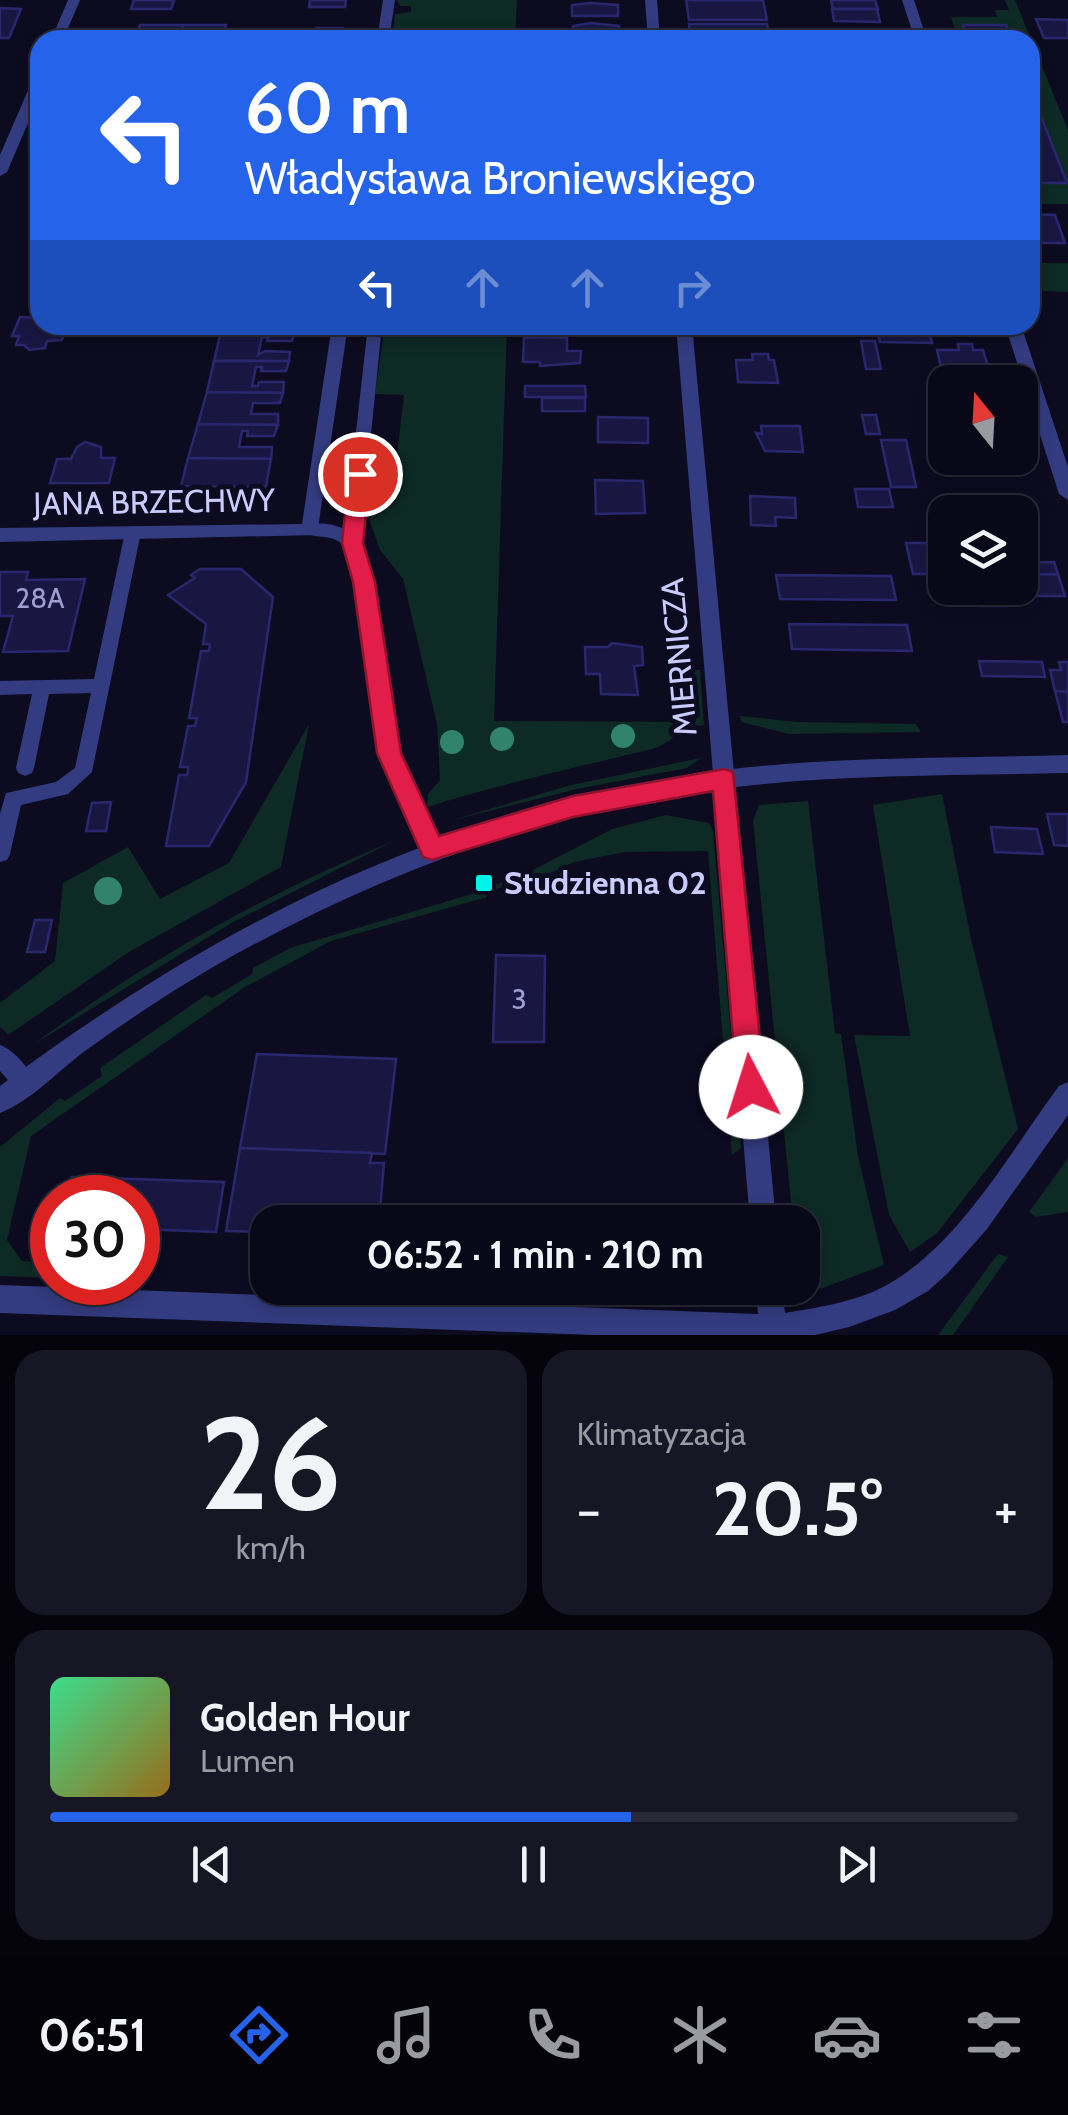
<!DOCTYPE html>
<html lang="pl">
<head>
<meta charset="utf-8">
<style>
  :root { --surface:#090818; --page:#171625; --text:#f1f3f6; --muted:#999aa2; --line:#292937; --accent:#2563eb }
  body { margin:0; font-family:Cabin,sans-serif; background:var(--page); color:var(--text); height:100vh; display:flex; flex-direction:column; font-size:38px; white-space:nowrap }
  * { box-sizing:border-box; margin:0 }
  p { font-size:32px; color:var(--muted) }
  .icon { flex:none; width:55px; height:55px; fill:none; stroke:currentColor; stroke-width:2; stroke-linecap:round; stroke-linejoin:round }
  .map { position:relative; height:1335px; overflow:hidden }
  .panel { display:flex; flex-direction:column; gap:15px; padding:15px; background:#05040d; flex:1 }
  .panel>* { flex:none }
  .top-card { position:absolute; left:30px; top:30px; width:1010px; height:305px; border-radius:30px; box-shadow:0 5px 15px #0003,0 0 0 2px var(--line); background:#2563eb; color:#fff; overflow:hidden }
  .needle { width:65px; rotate:342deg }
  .buttons { position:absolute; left:928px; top:365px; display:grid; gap:20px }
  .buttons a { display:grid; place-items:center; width:110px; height:110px; border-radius:20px; background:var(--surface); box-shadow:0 5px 15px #0003,0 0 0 2px var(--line); font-size:50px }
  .speed { position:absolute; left:30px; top:1175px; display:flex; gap:20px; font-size:50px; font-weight:700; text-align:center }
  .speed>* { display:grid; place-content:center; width:130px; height:130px; border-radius:50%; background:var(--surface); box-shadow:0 5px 15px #0003,0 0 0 2px var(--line); line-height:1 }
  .speed .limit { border:15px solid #d22; background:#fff; color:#111 }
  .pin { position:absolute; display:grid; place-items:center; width:85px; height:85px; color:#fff; margin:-42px; border:5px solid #fff; border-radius:50%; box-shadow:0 2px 10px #0007 }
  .me { position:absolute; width:110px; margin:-55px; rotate:355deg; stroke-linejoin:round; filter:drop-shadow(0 0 8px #0008) }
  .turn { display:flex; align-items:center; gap:35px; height:210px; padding:0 50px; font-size:45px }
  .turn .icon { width:130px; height:130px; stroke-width:2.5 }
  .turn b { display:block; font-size:70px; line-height:85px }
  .lanes { display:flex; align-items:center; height:95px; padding:0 50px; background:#0003; justify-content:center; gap:50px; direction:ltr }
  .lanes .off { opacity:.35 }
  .big { font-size:75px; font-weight:700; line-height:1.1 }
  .panel .widget { flex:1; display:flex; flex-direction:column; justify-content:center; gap:15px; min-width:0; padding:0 35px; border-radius:30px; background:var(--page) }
  .panel .dial { align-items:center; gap:0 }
  .dial b { font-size:130px; line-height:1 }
  .song { display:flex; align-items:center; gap:30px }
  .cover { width:120px; height:120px; border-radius:15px; background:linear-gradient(135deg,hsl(150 70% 55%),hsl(40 70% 35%)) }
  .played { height:10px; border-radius:5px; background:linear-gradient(90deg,var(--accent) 60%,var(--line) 60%) }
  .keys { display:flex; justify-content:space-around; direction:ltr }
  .heat { display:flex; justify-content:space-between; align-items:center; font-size:55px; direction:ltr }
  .panel .tiles { flex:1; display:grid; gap:15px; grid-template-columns:1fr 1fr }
  .widget:last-child { grid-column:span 2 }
  .trip { position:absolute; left:250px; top:1205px; width:570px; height:100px; border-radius:30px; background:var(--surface); box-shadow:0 5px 15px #0003,0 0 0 2px var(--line); font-weight:700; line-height:100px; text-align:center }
  .dock { display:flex; height:160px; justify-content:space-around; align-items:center; background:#04030a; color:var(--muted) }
  .dock .icon { width:70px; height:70px }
  .dock .current { color:var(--accent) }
  .dock b { font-size:45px; color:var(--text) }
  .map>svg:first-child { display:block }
</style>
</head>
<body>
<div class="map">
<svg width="1068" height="1335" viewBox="0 0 1068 1335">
  <rect width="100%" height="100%" fill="#0c0b20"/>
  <g fill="#0e2a25">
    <path d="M397 0H517L515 40H392L395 14 411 12V6H400Z"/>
    <path d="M1005 0H1015L1068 130V204H1030V183H1068L1038 106H1030V40H1013L1006 25H963L967 40H959L951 17H997L995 10H1009Z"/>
    <path d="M1030 263H1068V292L1043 291Z"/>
    <path d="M385 325H507L494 721 696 722 693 670H700L704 725C678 728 671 745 648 750 574 768 500 784 427 807L428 794 440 780 437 724 403 579 380 550 364 505V490H393L404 395 375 394Z"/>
    <path d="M740 716 798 722 916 724 921 732 789 734 741 722Z"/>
    <path d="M309 724 281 867 129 952 8 1035 0 1026V1003L55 961 63 883 128 847 160 899 229 863Z"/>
    <path d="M701 758 687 768 577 789 449 821 571 785Z"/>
    <path d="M942 794 971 939 1018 1129 937 1233 910 1252 889 1215 854 1035 910 1036 873 805Z"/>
    <path d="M808 801 835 1033 841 1034 858 1156 884 1265 817 1290 803 1276 802 1222H793L753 820 759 805Z"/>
    <path d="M666 815 709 823 713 831 741 1148 732 1155 708 851 624 852 574 862 542 877 488 891 487 897 331 941 245 987 31 1136 7 1240 22 1261 52 1262V1278L0 1276V1147L60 1098 65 1101 102 1076 100 1068 206 995 212 998 252 974 253 968 290 948 475 893 533 870 612 829Z"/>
    <path d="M396 840 233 922 34 1044C146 961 266 893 396 840Z"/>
    <path d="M1068 1158V1212L1036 1217 1029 1212Z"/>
    <path d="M998 1254 1008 1257 953 1335H938Z"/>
  </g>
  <g fill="#191642" stroke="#2b276f" stroke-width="2.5">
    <path d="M134 0H168L174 1 171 9H131Z"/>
    <path d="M310 0H346L345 7H309Z"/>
    <path d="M686 0H763L767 20H689Z"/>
    <path d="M831 0H875L878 9H833Z"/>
    <path d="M590 3 618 5V16H572V5Z"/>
    <path d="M0 8 21 9 9 38H0Z"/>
    <path d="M832 9H877L880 22 834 21Z"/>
    <path d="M1036 19 1068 20V38H1044Z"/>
    <path d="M591 23 619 26 620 37H573V26Z"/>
    <path d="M689 24H767L770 40H691Z"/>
    <path d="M140 25H183L179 39 134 40Z"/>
    <path d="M183 25H226L222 40H191L179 39Z"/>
    <path d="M963 25H1006L1012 40H968Z"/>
    <path d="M316 28H343V40H311Z"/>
    <path d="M1030 106H1037L1067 183H1030Z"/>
    <path d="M1030 214 1055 215 1065 243H1030Z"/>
    <path d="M20 317 40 318V325H68L62 340 47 341 45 348 29 350 24 345H16L19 336H12Z"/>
    <path d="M220 325H295V331H221Z"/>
    <path d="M876 325H927L932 343 880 342Z"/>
    <path d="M221 331 295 332 292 341H267L268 337H262L258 355 265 351 290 352 289 361H214Z"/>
    <path d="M542 337 567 338V351H581L580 363 540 366V362H523L524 338Z"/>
    <path d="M861 341H875L881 369H866Z"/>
    <path d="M958 344H972L973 350H983L990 373 942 372 937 350H959Z"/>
    <path d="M752 354H768L769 360H774L778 383 738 382 736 360H753Z"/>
    <path d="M214 361H289L286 371H261L262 367H256L252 386H258L259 382H284L283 393 207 392Z"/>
    <path d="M942 372 990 373 992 382H945Z"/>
    <path d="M525 386H585L586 397H525Z"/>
    <path d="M207 392 283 393 280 403H253L251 414H278V425L198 424Z"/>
    <rect x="542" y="398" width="43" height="13"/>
    <path d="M862 415H876L880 434H866Z"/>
    <path d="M598 417 648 418V443L598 442Z"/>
    <path d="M198 424 278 425 274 436H247L248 431H242L239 447H272L271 459 188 458Z"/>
    <path d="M761 426H800L803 452 765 451 756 433 762 434Z"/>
    <path d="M881 440H906L916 487H891Z"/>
    <path d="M85 442 101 447V458H115L109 483H50L57 459H71L77 447Z"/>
    <path d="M188 458 271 459 266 487 181 486Z"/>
    <path d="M595 480 643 481 645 513 596 514Z"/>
    <path d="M855 489H889L893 507H858Z"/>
    <path d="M750 496 795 498 796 518 775 517 776 526 751 525Z"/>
    <path d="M975 501H1013L1015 507H1024L1032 532H1020V512H978Z"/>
    <path d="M906 543H930L937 574H913Z"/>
    <path d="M1054 562 1058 574 1020 575V563Z"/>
    <path d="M200 569H241L273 597 246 782 209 846H166L179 775H187L188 771V767H180L188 726H195L197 718H189L201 651H209L210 644H203L206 624 168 595 195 578 191 575Z"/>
    <path d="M0 572H28L26 580 85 579 68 651 3 652 13 616H0Z"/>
    <path d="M1058 574 1065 596H1004L1006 606H979L974 588H1020V575Z"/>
    <path d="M776 575 891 576 896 600 780 599Z"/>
    <path d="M789 624 907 625 912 651 792 649Z"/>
    <path d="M612 643 642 647 643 665 634 666 638 695 601 694 600 674H586L585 647H608Z"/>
    <path d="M979 661 1042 662 1045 677 982 676Z"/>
    <path d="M1059 662H1068V692L1055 691 1050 670H1061Z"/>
    <path d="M1055 691 1068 692V722H1063Z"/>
    <path d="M111 802 106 831H86L92 803Z"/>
    <path d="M1047 814H1068V846L1054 845Z"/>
    <path d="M991 827 1037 829 1043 854 995 852Z"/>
    <path d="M35 920H52L45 952H27Z"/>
    <path d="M496 955 545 956 544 1042H493Z"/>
    <path d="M257 1054 396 1059 385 1154 240 1148Z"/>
    <path d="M240 1148 372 1153 370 1163H384L379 1222H268V1232L226 1231Z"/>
    <path d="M72 1177 224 1182 216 1232 138 1229V1198H67Z"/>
  </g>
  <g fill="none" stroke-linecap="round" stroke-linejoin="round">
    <g fill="#343c81" fill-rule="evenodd">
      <path d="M368 325H382L360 543 372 582 398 753 442 849 439 855 432 857 425 855C412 828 385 777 379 749 371 711 362 566 343 545 331 532 313 541 302 530 311 520 334 523 345 530Z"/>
      <path d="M133 526 141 532 92 772 68 794 21 805 10 854 7 860 0 862V814L6 793 56 782 75 768 91 693 49 694 34 768 32 773 25 776 18 773 16 768 32 694 0 695V681L94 679 125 532Z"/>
      <path d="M0 1045C14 1050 29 1068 35 1082L32 1089 24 1092 16 1089 0 1071Z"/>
    </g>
    <g fill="#343c81" fill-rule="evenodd">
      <path d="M68 0H80L63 40H51Z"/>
      <path d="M383 0H395L389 40H377Z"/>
      <path d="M645 0H657L660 40H648Z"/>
      <path d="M902 0H914L927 40H915Z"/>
      <path d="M40 75V95L7 172 0 176V155L33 79Z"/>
      <path d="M332 325H348L317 535 0 542V528L302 524Z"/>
      <path d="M676 325H692L776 1222H750Z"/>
      <path d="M1005 325H1021L1068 467V500L1059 494Z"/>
      <path d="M1068 1082V1115L987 1229 947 1274 928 1291 895 1310 849 1327 815 1335H594L0 1313V1285L758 1314 756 1288H782L785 1313C815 1308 847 1303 875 1291 954 1255 1009 1153 1059 1086Z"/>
    </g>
    <path fill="#343c81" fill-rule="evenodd" d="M1068 755V773C957 776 846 774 736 787 564 807 403 864 251 946 194 976 138 1013 85 1051 58 1071 31 1101 0 1113V1086C212 928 427 818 690 775 815 755 942 759 1068 755Z"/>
  </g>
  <g fill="#31836c">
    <circle cx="623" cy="736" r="12"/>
    <circle cx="502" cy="739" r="12"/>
    <circle cx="452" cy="742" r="12"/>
    <circle cx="108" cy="891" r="14"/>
  </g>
  <path fill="#e11d48" stroke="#92132f" stroke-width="2.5" d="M360 467 370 474 363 543 375 582 401 753 439 836 573 796 724 769 733 772 765 1087 761 1097 751 1101 741 1097 737 1087 713 791 573 817 432 860 423 857 377 753 353 582 342 543 349 474Z"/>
  <rect fill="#00f5ea" stroke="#0c0b20" stroke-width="4" x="474" y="873" width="20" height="20" rx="5"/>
  <g text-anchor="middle" stroke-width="10" stroke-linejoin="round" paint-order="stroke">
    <g font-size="28" fill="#9e9ed0">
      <text x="40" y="608">28A</text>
      <text x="519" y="1009">3</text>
    </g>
    <g font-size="32" fill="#caccff" stroke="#0c0b20">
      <text transform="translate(154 502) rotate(-1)" y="11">JANA BRZECHWY</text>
      <text transform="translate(679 657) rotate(-95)" y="11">MIERNICZA</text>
    </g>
    <g font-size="32" font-weight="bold" fill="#caccff" stroke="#0c0b20" text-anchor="start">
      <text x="504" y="894">Studzienna 02</text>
    </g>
  </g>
</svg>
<div class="buttons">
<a><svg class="needle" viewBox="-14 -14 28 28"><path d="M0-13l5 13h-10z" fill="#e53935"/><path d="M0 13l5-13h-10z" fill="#999aa2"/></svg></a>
<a><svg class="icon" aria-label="layers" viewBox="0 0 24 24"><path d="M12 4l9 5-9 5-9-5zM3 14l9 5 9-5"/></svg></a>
</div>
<div class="speed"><div class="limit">30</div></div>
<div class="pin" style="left:360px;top:474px;background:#d93025"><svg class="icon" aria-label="arrive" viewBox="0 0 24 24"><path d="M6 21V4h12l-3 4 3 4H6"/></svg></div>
<svg class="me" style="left:751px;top:1087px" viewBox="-20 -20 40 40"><circle r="19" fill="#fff"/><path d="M0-13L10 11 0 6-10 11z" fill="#e11d48"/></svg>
<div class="trip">06:52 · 1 min · 210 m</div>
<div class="top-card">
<div class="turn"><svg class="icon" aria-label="left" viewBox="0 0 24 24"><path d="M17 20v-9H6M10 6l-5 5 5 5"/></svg><div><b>60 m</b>Władysława Broniewskiego</div></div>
<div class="lanes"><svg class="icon" aria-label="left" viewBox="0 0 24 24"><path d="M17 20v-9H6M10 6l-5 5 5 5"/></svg><svg class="icon off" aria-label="ahead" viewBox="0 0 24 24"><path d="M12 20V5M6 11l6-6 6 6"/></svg><svg class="icon off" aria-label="ahead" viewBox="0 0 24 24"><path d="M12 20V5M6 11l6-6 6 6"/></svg><svg class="icon off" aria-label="right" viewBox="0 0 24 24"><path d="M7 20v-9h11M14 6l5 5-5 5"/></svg></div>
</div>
</div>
<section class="panel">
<div class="tiles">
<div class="widget dial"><b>26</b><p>km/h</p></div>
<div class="widget"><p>Klimatyzacja</p>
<div class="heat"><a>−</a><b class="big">20.5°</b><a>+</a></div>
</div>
<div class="widget">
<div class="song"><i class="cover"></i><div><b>Golden Hour</b><p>Lumen</p></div></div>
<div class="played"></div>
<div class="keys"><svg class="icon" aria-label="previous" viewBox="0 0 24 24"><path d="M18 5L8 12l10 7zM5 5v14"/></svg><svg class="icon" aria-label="pause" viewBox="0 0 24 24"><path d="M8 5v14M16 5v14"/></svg><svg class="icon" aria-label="next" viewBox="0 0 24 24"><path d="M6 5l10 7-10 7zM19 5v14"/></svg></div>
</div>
</div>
</section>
<nav class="dock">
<b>06:51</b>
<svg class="icon current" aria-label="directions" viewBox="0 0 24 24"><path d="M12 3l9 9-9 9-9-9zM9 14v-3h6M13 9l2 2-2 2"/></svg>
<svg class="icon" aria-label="music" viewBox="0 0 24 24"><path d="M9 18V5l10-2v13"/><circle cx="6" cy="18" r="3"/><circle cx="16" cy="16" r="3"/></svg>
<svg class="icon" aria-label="phone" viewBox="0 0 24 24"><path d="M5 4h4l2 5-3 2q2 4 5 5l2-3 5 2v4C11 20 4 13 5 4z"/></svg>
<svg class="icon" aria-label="climate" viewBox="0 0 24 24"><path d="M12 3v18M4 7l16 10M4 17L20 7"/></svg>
<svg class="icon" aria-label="car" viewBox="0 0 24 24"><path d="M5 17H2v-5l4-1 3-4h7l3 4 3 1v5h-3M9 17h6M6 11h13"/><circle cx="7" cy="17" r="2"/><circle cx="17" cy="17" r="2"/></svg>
<svg class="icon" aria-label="filters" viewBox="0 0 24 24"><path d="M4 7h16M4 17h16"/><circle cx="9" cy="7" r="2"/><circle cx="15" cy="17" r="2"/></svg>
</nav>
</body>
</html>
